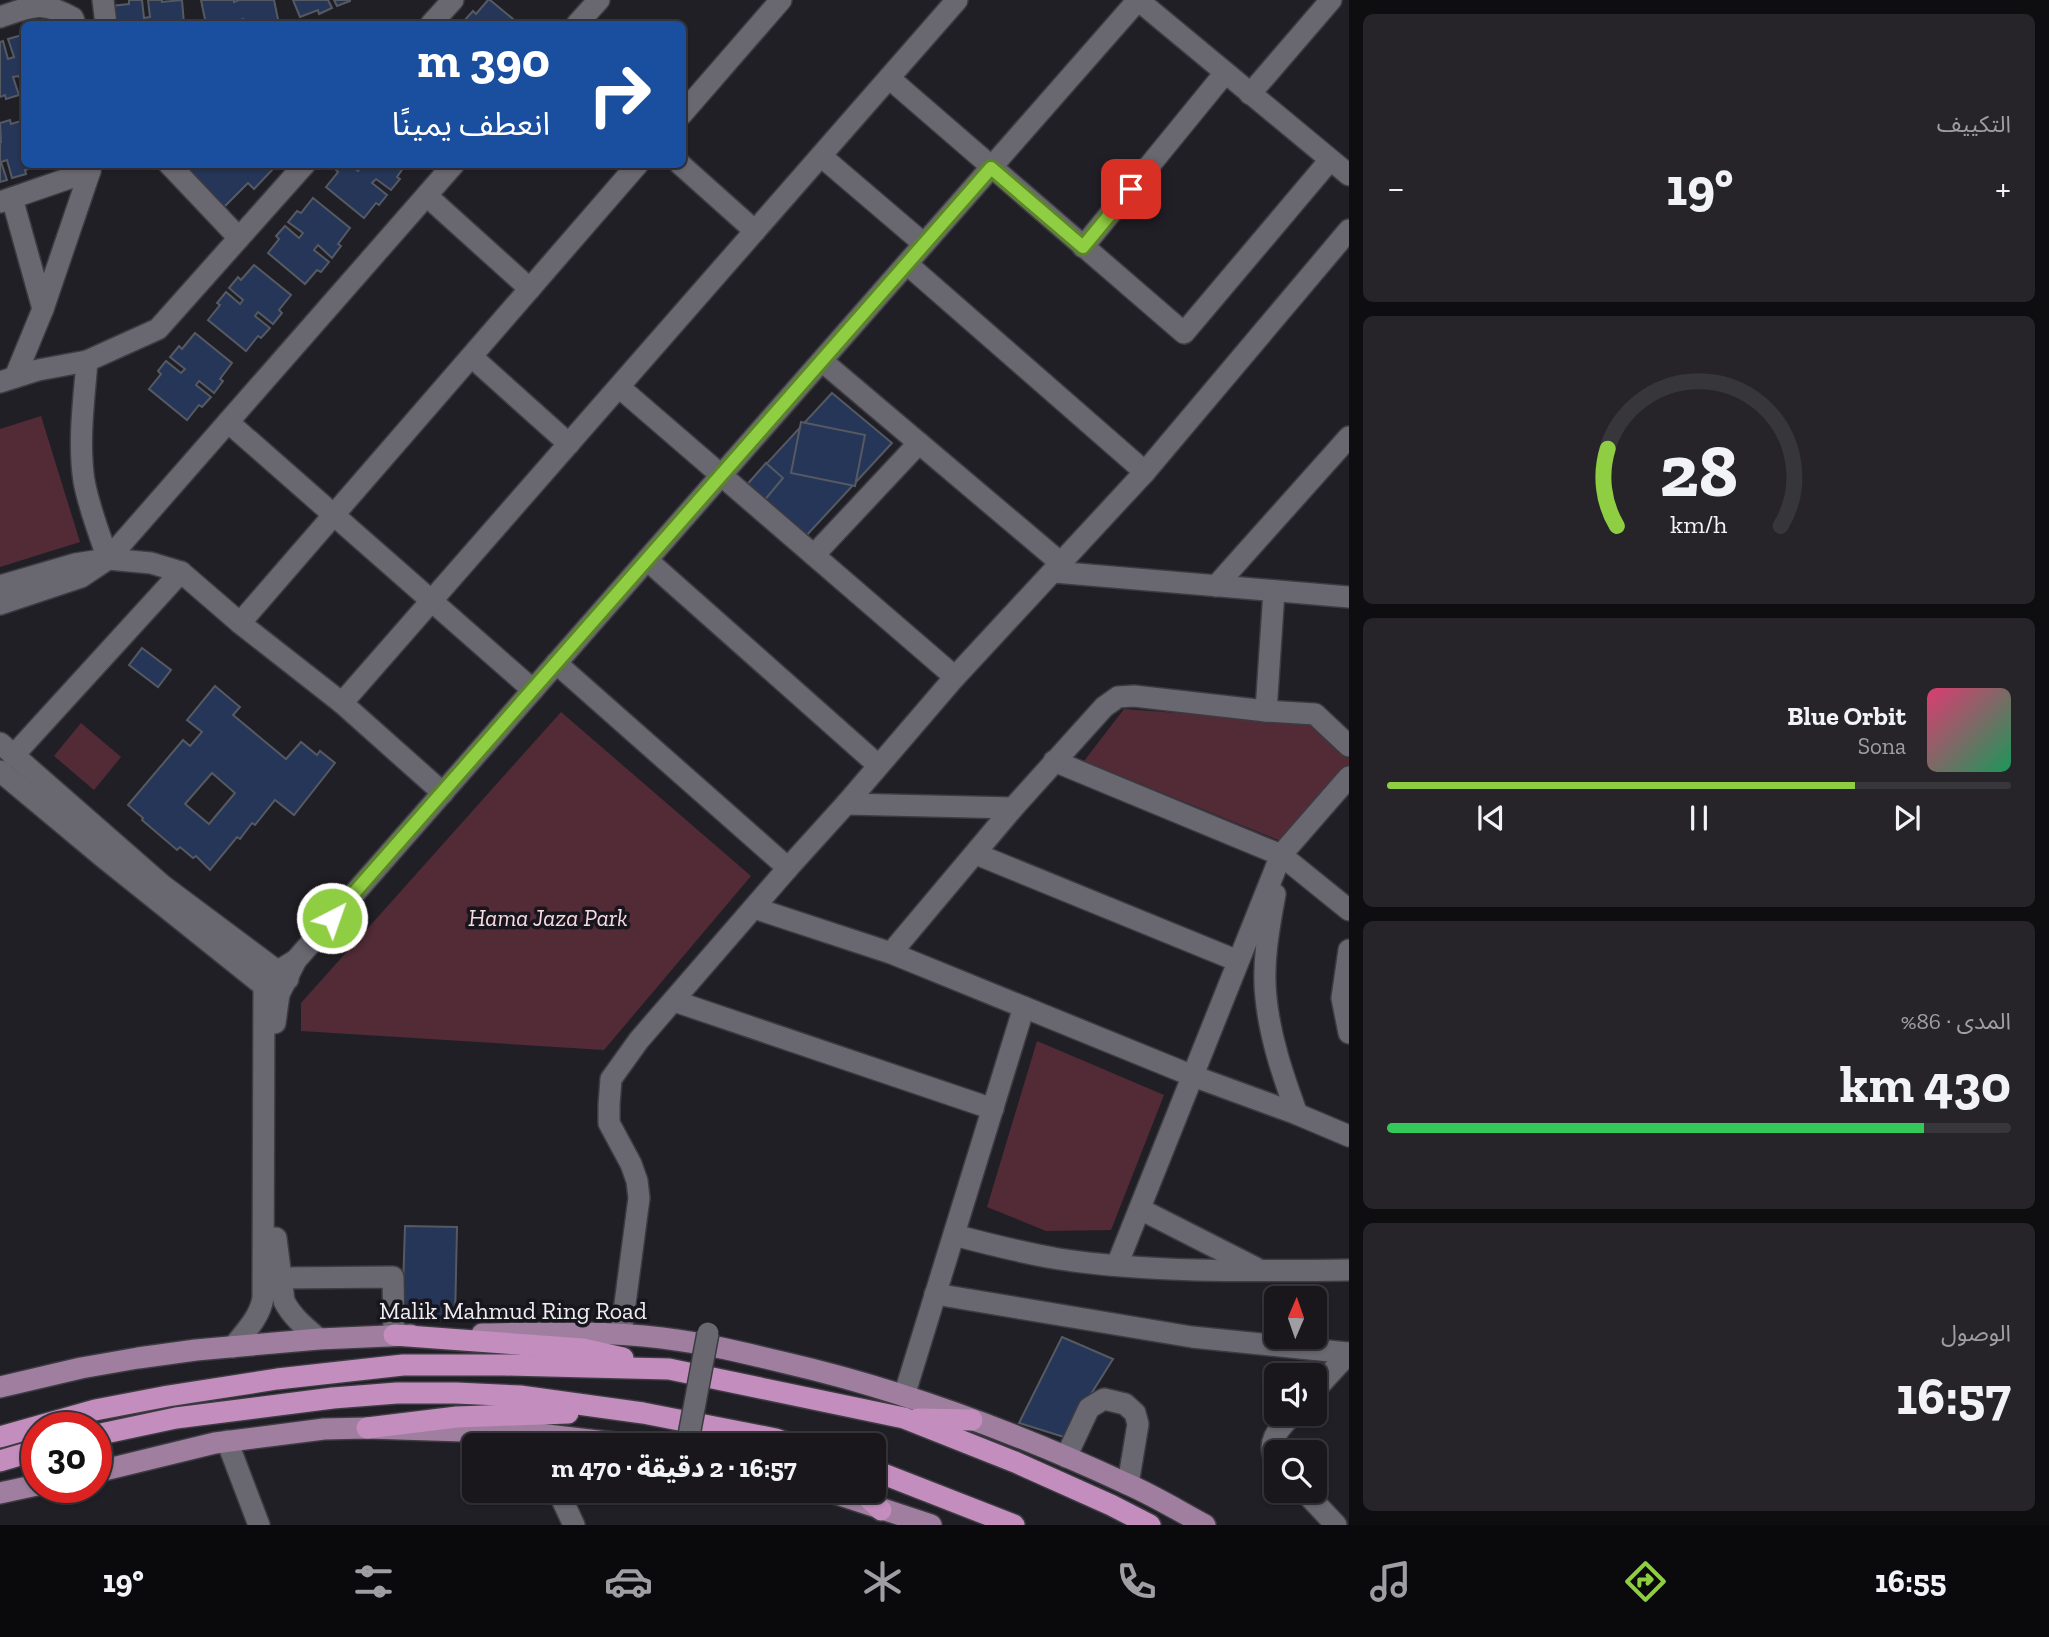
<!DOCTYPE html>
<html lang="ar">
<head>
<meta charset="utf-8">
<style>
  :root { --surface:#19171c; --page:#262429; --text:#f1f3f6; --muted:#9f9fa3; --line:#37363b; --accent:#8fcd42 }
  body { margin:0; font-family:"Zilla Slab","Noto Sans Arabic",serif; background:var(--page); color:var(--text); direction:rtl; height:100vh; display:flex; flex-direction:column; font-size:26px; white-space:nowrap }
  * { box-sizing:border-box; margin:0 }
  p { font-size:23px; color:var(--muted) }
  .icon { flex:none; width:38px; height:38px; fill:none; stroke:currentColor; stroke-width:2; stroke-linecap:round; stroke-linejoin:round }
  .map { position:relative; flex:1; overflow:hidden; direction:ltr }
  .panel { display:flex; flex-direction:column; gap:14px; padding:14px; background:#0e0d0f; width:700px }
  .panel>* { flex:none }
  .hud { position:absolute; left:21px; top:21px; width:665px; height:147px; border-radius:10px; box-shadow:0 2px 5px #0004,0 0 0 2px var(--line); direction:rtl; background:#1a4fa0; color:#fff; overflow:hidden }
  .needle { width:46px; rotate:2deg }
  .buttons { position:absolute; left:1264px; top:1286px; display:grid; gap:14px }
  .buttons a { display:grid; place-items:center; width:63px; height:63px; border-radius:10px; background:var(--surface); box-shadow:0 2px 5px #0004,0 0 0 2px var(--line); font-size:35px }
  .speed { position:absolute; left:21px; top:1412px; display:flex; gap:14px; font-size:35px; font-weight:700; text-align:center }
  .speed>* { display:grid; place-content:center; width:91px; height:91px; border-radius:50%; background:var(--surface); box-shadow:0 2px 5px #0004,0 0 0 2px var(--line); line-height:1 }
  .speed .limit { border:10px solid #d22; background:#fff; color:#111 }
  .pin { position:absolute; display:grid; place-items:center; width:60px; height:60px; color:#fff; margin:-30px; border-radius:14px; box-shadow:0 4px 10px #0006 }
  .me { position:absolute; width:77px; margin:-38px; rotate:41deg; stroke-linejoin:round; filter:drop-shadow(0 0 5px #0008) }
  .turn { display:flex; align-items:center; gap:24px; height:147px; padding:0 21px; font-size:32px }
  .turn .icon { width:91px; height:91px; stroke-width:2.5 }
  .turn b { display:block; font-size:49px; line-height:60px }
  .big { font-size:52px; font-weight:800; line-height:1.1 }
  .panel .tile { flex:1; display:flex; flex-direction:column; justify-content:center; gap:10px; min-width:0; padding:0 24px; border-radius:10px; background:var(--page) }
  .panel .dial { align-items:center; gap:0 }
  .dial svg { height:182px; overflow:visible; fill:none; stroke:var(--line); stroke-width:7; stroke-linecap:round; text-anchor:middle }
  .dial text { fill:var(--text); stroke:none }
  .song { display:flex; align-items:center; gap:21px }
  .cover { width:84px; height:84px; border-radius:10px; background:linear-gradient(135deg,hsl(340 70% 55%),hsl(150 70% 35%)) }
  .played { height:7px; border-radius:4px; background:linear-gradient(90deg,var(--accent) 75%,var(--line) 75%) }
  .keys { display:flex; justify-content:space-around; direction:ltr }
  .heat { display:flex; justify-content:space-between; align-items:center; font-size:38px; direction:ltr }
  .charge { height:10px; border-radius:5px; background:linear-gradient(90deg,#34c759 86%,var(--line) 0) }
  .trip { position:absolute; left:462px; top:1433px; width:424px; height:70px; border-radius:10px; background:var(--surface); box-shadow:0 2px 5px #0004,0 0 0 2px var(--line); font-weight:800; line-height:70px; text-align:center; direction:rtl }
  .dock { display:flex; height:112px; justify-content:space-around; align-items:center; background:#0a090b; color:var(--muted) }
  .dock .icon { width:49px; height:49px }
  .dock .on { color:var(--accent) }
  .dock b { font-size:32px; color:var(--text) }
  main { display:flex; flex:1; min-height:0 }
  .map>svg:first-child { display:block }
</style>
</head>
<body>
<main>
<section class="panel">
<div class="tile"><p>التكييف</p>
<div class="heat"><a>−</a><b class="big">19°</b><a>+</a></div>
</div>
<div class="tile dial"><svg viewBox="0 0 100 80">
<path d="M14 69A42 42 0 1 1 86 69"/>
<path d="M14 69A42 42 0 0 1 10 35" stroke="#8fcd42"/>
<text x="50" y="56" font-size="32" font-weight="700">28</text>
<text x="50" y="72" font-size="11">km/h</text>
</svg></div>
<div class="tile">
<div class="song"><i class="cover"></i><div><b>Blue Orbit</b><p>Sona</p></div></div>
<div class="played"></div>
<div class="keys"><svg class="icon" aria-label="previous" viewBox="0 0 24 24"><path d="M18 5L8 12l10 7zM5 5v14"/></svg><svg class="icon" aria-label="pause" viewBox="0 0 24 24"><path d="M8 5v14M16 5v14"/></svg><svg class="icon" aria-label="next" viewBox="0 0 24 24"><path d="M6 5l10 7-10 7zM19 5v14"/></svg></div>
</div>
<div class="tile"><p>المدى · 86%</p><b class="big">430 km</b><div class="charge"></div></div>
<div class="tile"><p>الوصول</p><b class="big">16:57</b></div>
</section>
<div class="map">
<svg width="1349" height="1525" viewBox="0 0 1349 1525">
  <rect width="100%" height="100%" fill="#211f26"/>
  <g fill="#522b36">
    <path d="M41 416 80 542 0 567V429Z"/>
    <path d="M1124 709 1313 723 1349 755V781L1293 846 1084 761Z"/>
    <path d="M561 712 751 876 604 1050 301 1031V1003Z"/>
    <path d="M81 723 121 757 94 790 54 756Z"/>
    <path d="M1037 1041 1164 1095 1111 1230 1046 1231 987 1207Z"/>
  </g>
  <g fill="#263658" stroke="#555a62" stroke-width="2" fill-rule="evenodd">
    <path d="M129 0H142L144 18 150 17 148 0H162V2L182 0 184 24H112L111 6 129 4Z"/>
    <path d="M201 0H234V2L239 0H274L279 24H245L243 19 238 21 239 24H206Z"/>
    <path d="M293 0H328L332 8 319 14 318 10 300 17Z"/>
    <path d="M334 0H350V1L337 6Z"/>
    <path d="M488 0H490L519 24H466L463 22 473 11 476 14Z"/>
    <path d="M22 35 23 39H24V94L19 76 13 77 19 95 6 99 5 95 0 97V42L3 41 8 59 14 57 8 39Z"/>
    <path d="M10 120 11 124 24 120V164H43L25 170 26 174 12 178 7 160 1 162 7 180 0 182V142H1L0 123Z"/>
    <path d="M180 164H273L275 167 254 189 248 183 224 207Z"/>
    <path d="M339 164H350L358 171 361 167 359 164H406L397 177 400 179 391 190 376 179 372 183 387 195 379 205 376 203 364 218 326 187 338 172 335 169Z"/>
    <path d="M313 198 350 228 338 244 341 246 332 258 318 245 314 250 329 262 321 272 317 270 305 284 268 253 279 239 276 236 285 226 299 238 303 233 288 222 297 211 301 213Z"/>
    <path d="M254 265 291 295 279 310 282 313 273 324 258 312 255 316 270 328 261 338 258 336 246 351 208 320 220 305 217 303 226 292 240 304 243 300 229 288 238 277 241 280Z"/>
    <path d="M195 333 232 363 220 379 223 381 214 393 199 381 196 385 211 397 202 407 199 405 187 420 149 389 161 374 158 371 166 361 181 373 185 369 170 357 179 346 182 349Z"/>
    <path d="M832 393 892 443 806 536 745 487Z"/>
    <path d="M801 422 865 435 855 486 791 473Z"/>
    <path d="M766 463 783 478 763 502 745 487Z"/>
    <path d="M142 648 171 670 158 687 129 665Z"/>
    <path d="M215 686 240 707 233 715 286 759 301 742 317 755 320 751 335 763 294 815 275 800 255 825 252 823 240 839 237 837 210 870 196 856 193 858 180 847 177 850 142 820 143 818 128 805 183 740 190 746 202 732 187 720ZM212 773 235 793 209 824 185 804Z"/>
    <path d="M405 1226 457 1227 455 1320 402 1319Z"/>
    <path d="M1062 1337 1113 1359 1064 1437 1019 1423Z"/>
  </g>
  <g fill="none" stroke-linecap="round" stroke-linejoin="round">
    <defs>
      <g id="minor">
        <path d="M103 0 106 24"/>
        <path d="M1138 0 1349 175"/>
        <path d="M0 17C33 6 41 0 73 18L75 24"/>
        <path d="M431 24 453 0"/>
        <path d="M577 24 599 0"/>
        <path d="M889 78 1184 333 1330 160"/>
        <path d="M1250 94 1331 0"/>
        <path d="M682 114 781 0"/>
        <path d="M821 156 924 244"/>
        <path d="M169 164 239 238"/>
        <path d="M680 164 755 231"/>
        <path d="M427 196 530 289"/>
        <path d="M12 198 43 309"/>
        <path d="M0 202 90 171"/>
        <path d="M1083 247 1225 73"/>
        <path d="M907 264 1145 472"/>
        <path d="M472 357 569 444"/>
        <path d="M87 361C84 400 78 441 84 481 89 508 99 533 108 559"/>
        <path d="M822 361 1062 564"/>
        <path d="M15 377 43 309 90 171V164"/>
        <path d="M0 382 38 370 87 361 158 329 305 164"/>
        <path d="M619 387 955 677"/>
        <path d="M228 422 533 690"/>
        <path d="M814 555 919 443"/>
        <path d="M647 560 878 765"/>
        <path d="M1054 572 1349 597"/>
        <path d="M0 586 75 564 108 559 151 563 181 572 240 623 342 703 443 793"/>
        <path d="M1216 586 1349 437"/>
        <path d="M0 604 81 577 108 559 454 164"/>
        <path d="M240 623 638 164"/>
        <path d="M556 663 788 868"/>
        <path d="M342 703 957 0"/>
        <path d="M1266 711 1274 591"/>
        <path d="M0 743 162 885 288 979"/>
        <path d="M13 756 181 572"/>
        <path d="M1054 761 1281 855 1349 910"/>
        <path d="M0 771 103 857 264 986 277 993"/>
        <path d="M846 804 1013 808"/>
        <path d="M976 854 1238 961"/>
        <path d="M1275 894C1269 927 1262 963 1266 998 1270 1038 1283 1076 1297 1114"/>
        <path d="M754 908 891 953 1193 1076 1297 1114 1349 1136"/>
        <path d="M1349 950 1342 998 1349 1033"/>
        <path d="M891 953 1013 808 1104 707 1118 697 1134 696 1266 711 1315 714 1349 746"/>
        <path d="M674 1001 993 1109"/>
        <path d="M275 1023 279 994 295 962"/>
        <path d="M1140 1209 1256 1268"/>
        <path d="M954 1235C988 1244 1023 1253 1059 1259 1152 1273 1255 1271 1349 1270"/>
        <path d="M276 1238 284 1301C292 1317 306 1328 319 1339"/>
        <path d="M1117 1265 1281 855 1349 777"/>
        <path d="M280 1278 393 1277 394 1335"/>
        <path d="M935 1294 1192 1337 1349 1353"/>
        <path d="M621 1334 639 1198 637 1181 631 1164 609 1123V1105L611 1079 639 1040 788 868 846 804 955 677 1145 472 1349 230"/>
        <path d="M233 1347C245 1332 260 1317 263 1298L264 986 278 971 296 960 1138 0"/>
        <path d="M1314 1391 1349 1353"/>
        <path d="M904 1396 1024 1007"/>
        <path d="M227 1441 259 1525"/>
        <path d="M1066 1457 1089 1408 1104 1399 1125 1404 1135 1413 1138 1424 1128 1484"/>
        <path d="M1276 1460C1265 1441 1280 1428 1293 1414"/>
        <path d="M558 1491 574 1525"/>
        <path d="M1304 1491 1336 1525"/>
      </g>
      <g id="major">
        <path d="M482 1334C542 1333 602 1331 662 1338 704 1343 745 1353 786 1363 903 1390 1017 1433 1125 1483 1153 1495 1179 1511 1205 1525"/>
        <path d="M0 1387 81 1368 138 1358 196 1350 319 1339 411 1335"/>
        <path d="M96 1472 215 1443 324 1429 367 1428 530 1433 641 1446"/>
        <path d="M828 1491 931 1525"/>
        <path d="M0 1493 37 1485"/>
      </g>
      <g id="highway">
        <path d="M394 1335 583 1349 623 1358"/>
        <path d="M918 1419 972 1420"/>
        <path d="M367 1428 457 1417 568 1413"/>
        <path d="M96 1435 176 1418 333 1398 397 1393H456L520 1396 643 1413 776 1439 795 1446"/>
        <path d="M0 1437 95 1410 168 1396 277 1379 403 1365H505L669 1369 904 1418 1015 1462 1111 1505 1150 1525"/>
        <path d="M0 1461 37 1450"/>
        <path d="M873 1470 1014 1525"/>
        <path d="M861 1491 881 1510"/>
      </g>
    </defs>
    <use href="#minor" stroke="#3c3b41" stroke-width="24"/>
    <use href="#major" stroke="#3c3b41" stroke-width="24"/>
    <use href="#highway" stroke="#3c3b41" stroke-width="24"/>
    <use href="#minor" stroke="#696770" stroke-width="21"/>
    <use href="#major" stroke="#9f7e9f" stroke-width="21"/>
    <use href="#highway" stroke="#c38dbe" stroke-width="21"/>
    <defs>
      <path id="minor-bridge" d="M687 1446 708 1333"/>
    </defs>
    <use href="#minor-bridge" stroke="#3c3b41" stroke-width="24" stroke-linecap="butt"/>
    <use href="#minor-bridge" stroke="#696770" stroke-width="21"/>
  </g>
  <g fill="none" stroke-linecap="round" stroke-linejoin="round">
    <defs>
      <path id="route" d="M332 918 991 168 1083 247 1131 189"/>
    </defs>
    <use href="#route" stroke="#5d852b" stroke-width="18"/>
    <use href="#route" stroke="#8fcd42" stroke-width="12"/>
  </g>
  <g text-anchor="middle" stroke-width="7" stroke-linejoin="round" paint-order="stroke">
    <g font-size="24" font-style="italic" fill="#fadae1" stroke="#17161d">
      <text x="548" y="926">Hama Jaza Park</text>
    </g>
    <g font-size="24" fill="#eeedf2" stroke="#17161d">
      <text x="513" y="1319">Malik Mahmud Ring Road</text>
    </g>
  </g>
</svg>
<div class="buttons">
<a><svg class="needle" viewBox="-14 -14 28 28"><path d="M0-13l5 13h-10z" fill="#e53935"/><path d="M0 13l5-13h-10z" fill="#9f9fa3"/></svg></a>
<a><svg class="icon" aria-label="sound" viewBox="0 0 24 24"><path d="M4 9h4l5-4v14l-5-4H4zM17 9q2 3 0 6"/></svg></a>
<a><svg class="icon" aria-label="search" viewBox="0 0 24 24"><circle cx="10" cy="10" r="6"/><path d="M15 15l6 6"/></svg></a>
</div>
<div class="speed"><div class="limit">30</div></div>
<div class="pin" style="left:1131px;top:189px;background:#d93025"><svg class="icon" aria-label="arrive" viewBox="0 0 24 24"><path d="M6 21V4h12l-3 4 3 4H6"/></svg></div>
<svg class="me" style="left:332px;top:918px" viewBox="-20 -20 40 40"><circle r="17" fill="#8fcd42" stroke="#fff" stroke-width="3"/><path d="M0-11L8 9 0 5-8 9z" fill="#fff"/></svg>
<div class="trip">16:57 · 2 دقيقة · 470 m</div>
<div class="hud">
<div class="turn"><svg class="icon" aria-label="right" viewBox="0 0 24 24"><path d="M7 20v-9h11M14 6l5 5-5 5"/></svg><div><b>390 m</b>انعطف يمينًا</div></div>
</div>
</div>
</main>
<nav class="dock">
<b>16:55</b>
<svg class="icon on" aria-label="directions" viewBox="0 0 24 24"><path d="M12 3l9 9-9 9-9-9zM9 14v-3h6M13 9l2 2-2 2"/></svg>
<svg class="icon" aria-label="music" viewBox="0 0 24 24"><path d="M9 18V5l10-2v13"/><circle cx="6" cy="18" r="3"/><circle cx="16" cy="16" r="3"/></svg>
<svg class="icon" aria-label="phone" viewBox="0 0 24 24"><path d="M5 4h4l2 5-3 2q2 4 5 5l2-3 5 2v4C11 20 4 13 5 4z"/></svg>
<svg class="icon" aria-label="climate" viewBox="0 0 24 24"><path d="M12 3v18M4 7l16 10M4 17L20 7"/></svg>
<svg class="icon" aria-label="car" viewBox="0 0 24 24"><path d="M5 17H2v-5l4-1 3-4h7l3 4 3 1v5h-3M9 17h6M6 11h13"/><circle cx="7" cy="17" r="2"/><circle cx="17" cy="17" r="2"/></svg>
<svg class="icon" aria-label="filters" viewBox="0 0 24 24"><path d="M4 7h16M4 17h16"/><circle cx="9" cy="7" r="2"/><circle cx="15" cy="17" r="2"/></svg>
<b>19°</b>
</nav>
</body>
</html>
